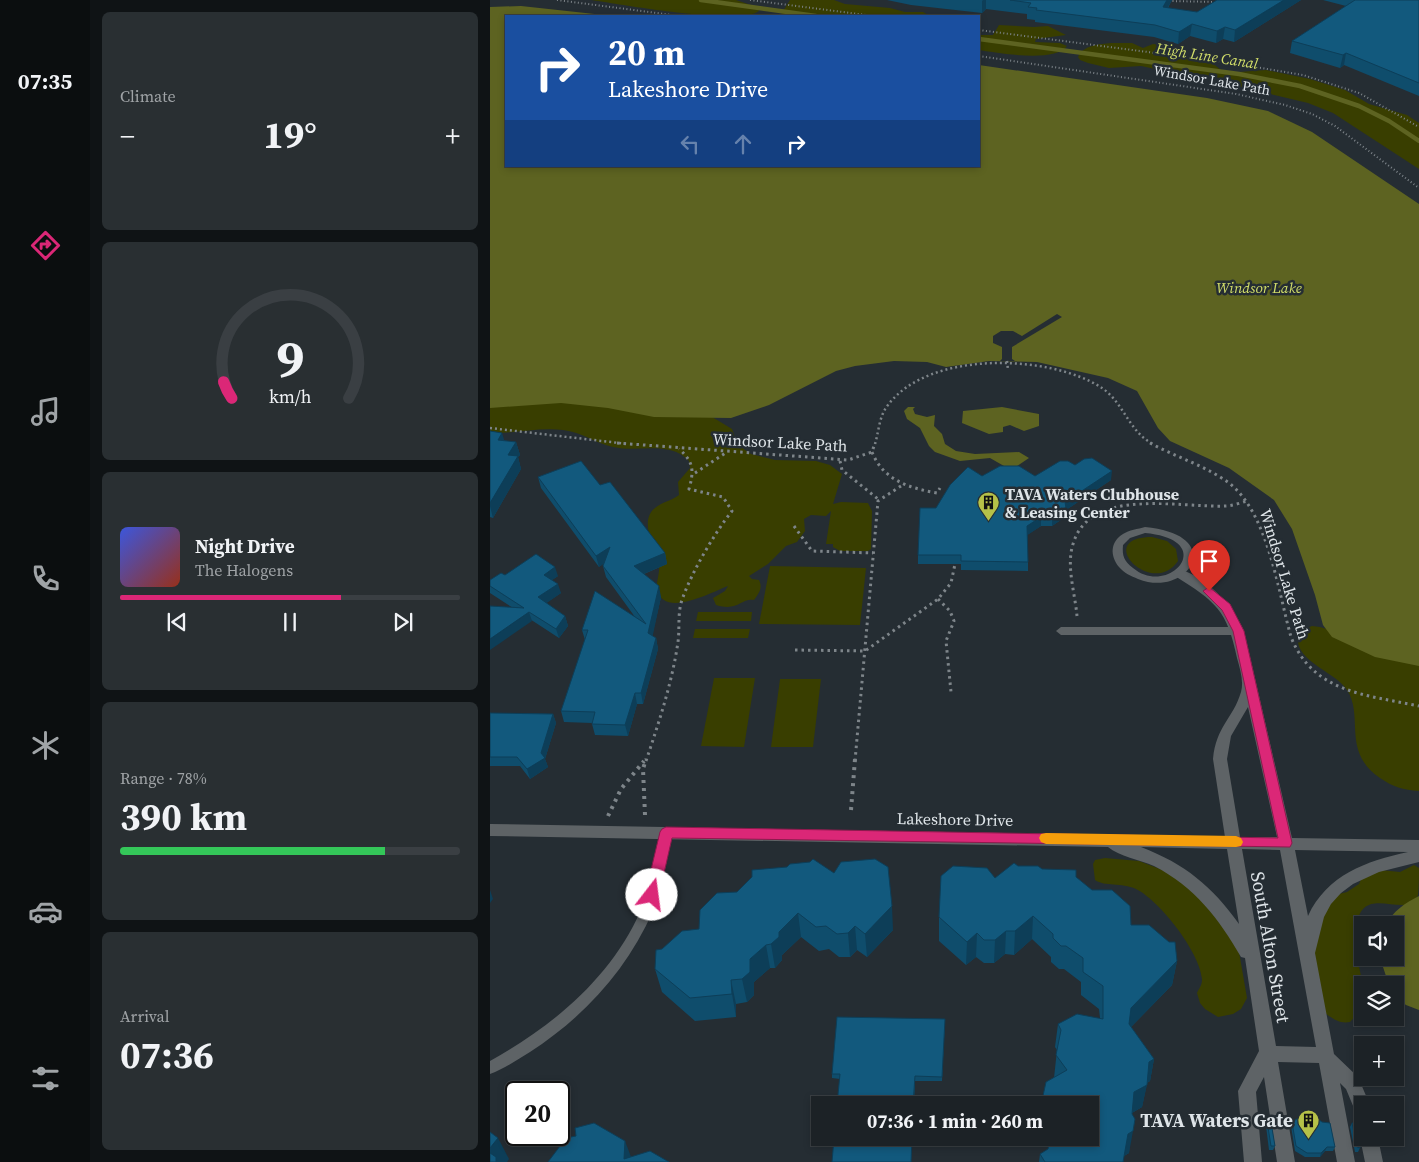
<!DOCTYPE html>
<html lang="en">
<head>
<meta charset="utf-8">
<style>
  :root { --surface:#1c2226; --page:#292f32; --text:#f1f3f6; --muted:#a0a4a7; --line:#3a3f43; --accent:#db2777 }
  body { margin:0; font-family:"Source Serif 4",serif; background:var(--page); color:var(--text); height:100vh; display:flex; flex-direction:column; font-size:19px; white-space:nowrap }
  * { box-sizing:border-box; margin:0 }
  p { font-size:16px; color:var(--muted) }
  .icon { flex:none; width:28px; height:28px; fill:none; stroke:currentColor; stroke-width:2; stroke-linecap:round; stroke-linejoin:round }
  .map { position:relative; flex:1; overflow:hidden }
  .sheet { display:flex; flex-direction:column; gap:12px; padding:12px; background:#0f1315; width:400px }
  .sheet>* { flex:none }
  .top-card { position:absolute; left:15px; top:15px; width:475px; height:152px; border-radius:0px; box-shadow:0 2px 8px #0003,0 0 0 1px var(--line); background:#1a4fa0; color:#fff; overflow:hidden }
  .tools { position:absolute; left:864px; top:916px; display:grid; gap:10px }
  .tools a { display:grid; place-items:center; width:50px; height:50px; border-radius:0px; background:var(--surface); box-shadow:0 2px 8px #0003,0 0 0 1px var(--line); font-size:25px }
  .speed { position:absolute; left:15px; top:1081px; display:flex; gap:10px; font-size:25px; font-weight:700; text-align:center }
  .speed>* { display:grid; place-content:center; width:65px; height:65px; border-radius:50%; background:var(--surface); box-shadow:0 2px 8px #0003,0 0 0 1px var(--line); line-height:1 }
  .speed .limit { border:2px solid #111; border-radius:8px; background:#fff; color:#111 }
  .pin { position:absolute; display:grid; place-items:center; width:42px; height:42px; color:#fff; margin:-51px -21px; border-radius:50% 50% 50% 0; rotate:-45deg; box-shadow:0 0 5px #0007 }
  .pin .icon { rotate:45deg }
  .me { position:absolute; width:55px; margin:-28px; rotate:15deg; stroke-linejoin:round; filter:drop-shadow(0 0 4px #0008) }
  .turn { display:flex; align-items:center; gap:18px; height:105px; padding:0 20px; font-size:22px }
  .turn .icon { width:65px; height:65px; stroke-width:2.5 }
  .turn b { display:block; font-size:35px; line-height:42px }
  .lanes { display:flex; align-items:center; height:48px; padding:0 20px; background:#0003; justify-content:center; gap:25px; direction:ltr }
  .lanes .off { opacity:.35 }
  .big { font-size:38px; font-weight:700; line-height:1.1 }
  .sheet .widget { flex:1; display:flex; flex-direction:column; justify-content:center; gap:8px; min-width:0; padding:0 18px; border-radius:8px; background:var(--page) }
  .sheet .dial { align-items:center; gap:0 }
  .dial svg { height:130px; overflow:visible; fill:none; stroke:var(--line); stroke-width:7; stroke-linecap:round; text-anchor:middle }
  .dial text { fill:var(--text); stroke:none }
  .song { display:flex; align-items:center; gap:15px }
  .cover { width:60px; height:60px; border-radius:8px; background:linear-gradient(135deg,hsl(230 70% 55%),hsl(10 70% 35%)) }
  .played { height:5px; border-radius:2px; background:linear-gradient(90deg,var(--accent) 65%,var(--line) 65%) }
  .keys { display:flex; justify-content:space-around; direction:ltr }
  .heat { display:flex; justify-content:space-between; align-items:center; font-size:28px; direction:ltr }
  .charge { height:8px; border-radius:4px; background:linear-gradient(90deg,#34c759 78%,var(--line) 0) }
  .trip { position:absolute; left:321px; top:1096px; width:288px; height:50px; border-radius:0px; background:var(--surface); box-shadow:0 2px 8px #0003,0 0 0 1px var(--line); font-weight:700; line-height:50px; text-align:center }
  main { display:flex; flex:1; min-height:0 }
  .tab-bar { display:flex; flex-direction:column; width:90px; justify-content:space-around; align-items:center; background:#0b0e0f; color:var(--muted) }
  .tab-bar .icon { width:35px; height:35px }
  .tab-bar .selected { color:var(--accent) }
  .tab-bar b { font-size:22px; color:var(--text) }
  .map>svg:first-child { display:block }
</style>
</head>
<body>
<main>
<nav class="tab-bar">
<b>07:35</b>
<svg class="icon selected" aria-label="directions" viewBox="0 0 24 24"><path d="M12 3l9 9-9 9-9-9zM9 14v-3h6M13 9l2 2-2 2"/></svg>
<svg class="icon" aria-label="music" viewBox="0 0 24 24"><path d="M9 18V5l10-2v13"/><circle cx="6" cy="18" r="3"/><circle cx="16" cy="16" r="3"/></svg>
<svg class="icon" aria-label="phone" viewBox="0 0 24 24"><path d="M5 4h4l2 5-3 2q2 4 5 5l2-3 5 2v4C11 20 4 13 5 4z"/></svg>
<svg class="icon" aria-label="climate" viewBox="0 0 24 24"><path d="M12 3v18M4 7l16 10M4 17L20 7"/></svg>
<svg class="icon" aria-label="car" viewBox="0 0 24 24"><path d="M5 17H2v-5l4-1 3-4h7l3 4 3 1v5h-3M9 17h6M6 11h13"/><circle cx="7" cy="17" r="2"/><circle cx="17" cy="17" r="2"/></svg>
<svg class="icon" aria-label="filters" viewBox="0 0 24 24"><path d="M4 7h16M4 17h16"/><circle cx="9" cy="7" r="2"/><circle cx="15" cy="17" r="2"/></svg>
</nav>
<section class="sheet">
<div class="widget"><p>Climate</p>
<div class="heat"><a>−</a><b class="big">19°</b><a>+</a></div>
</div>
<div class="widget dial"><svg viewBox="0 0 100 80">
<path d="M14 69A42 42 0 1 1 86 69"/>
<path d="M14 69A42 42 0 0 1 9 59" stroke="#db2777"/>
<text x="50" y="56" font-size="32" font-weight="700">9</text>
<text x="50" y="72" font-size="11">km/h</text>
</svg></div>
<div class="widget">
<div class="song"><i class="cover"></i><div><b>Night Drive</b><p>The Halogens</p></div></div>
<div class="played"></div>
<div class="keys"><svg class="icon" aria-label="previous" viewBox="0 0 24 24"><path d="M18 5L8 12l10 7zM5 5v14"/></svg><svg class="icon" aria-label="pause" viewBox="0 0 24 24"><path d="M8 5v14M16 5v14"/></svg><svg class="icon" aria-label="next" viewBox="0 0 24 24"><path d="M6 5l10 7-10 7zM19 5v14"/></svg></div>
</div>
<div class="widget"><p>Range · 78%</p><b class="big">390 km</b><div class="charge"></div></div>
<div class="widget"><p>Arrival</p><b class="big">07:36</b></div>
</section>
<div class="map">
<svg width="929" height="1162" viewBox="0 0 929 1162">
  <rect width="100%" height="100%" fill="#252d33"/>
  <g fill="#393e00">
    <path d="M101 0H246L267 7 269 11C250 26 129 4 101 0Z"/>
    <path d="M300 0H344L355 4 400 8 415 12H433L440 16H290Z"/>
    <path d="M509 25 544 27 558 26 576 35 546 39 545 42 570 43 577 46C566 63 507 53 489 50V35H503Z"/>
    <path d="M621 43H642L653 48 663 44 684 46 696 56 717 59 735 73 776 70 820 79 855 90 879 104 917 115 929 123V169L843 113 818 103 743 85 730 78 698 72 675 71 651 66 619 68 598 63 590 60 588 57C593 45 610 44 621 43Z"/>
    <path d="M50 398 219 415 242 429 248 445 261 454 285 460 326 461 340 465 352 474 343 504 351 502 378 503 382 511 381 549 378 551H350L343 547V544H336L341 511 336 516 321 515 314 519 315 531 307 542 296 546 278 564 259 576 262 579 269 580C273 588 269 593 264 600 251 598 248 612 226 605L223 598 235 591 238 586C222 592 173 619 167 589 166 581 170 573 169 566 166 550 148 521 165 508 172 502 181 501 189 495L188 482 200 468 199 461C179 440 149 453 123 447 105 443 92 432 73 430 48 427 24 434 0 433V404Z"/>
    <path d="M662 537 677 541 686 549 688 561C662 599 602 537 662 537Z"/>
    <path d="M280 566 376 568 370 625 269 624Z"/>
    <path d="M208 612H262L261 621H206Z"/>
    <path d="M822 626 830 627 929 657V791C913 790 903 787 890 778 849 750 877 713 854 686 840 670 798 657 810 631Z"/>
    <path d="M205 629H260L258 638H203Z"/>
    <path d="M224 678H265L254 747 211 746Z"/>
    <path d="M290 679H331L323 747H281Z"/>
    <path d="M615 858 649 861 696 879 748 946 757 998 751 1009 743 1014 728 1017 715 1009 710 1003 707 993C709 988 712 986 712 979 710 952 669 900 646 889 631 882 615 887 605 880L603 864 605 860Z"/>
    <path d="M924 865 929 868C929 876 929 887 928 895 919 922 872 881 867 925L872 932V958H885L868 962 873 985 872 1009 860 1022C850 1024 843 1019 835 1013L821 953 828 921 845 895 857 892 869 884 872 877 890 870 910 872Z"/>
  </g>
  <g fill="#5d6321">
    <path d="M31 6 123 16H16V166H489V65L717 98 778 111 822 132 929 204V666L885 657 842 637 833 625 825 595 802 529 784 500 739 468 680 441 668 428 647 391 618 378 547 362 499 361 456 367 437 362 404 361 365 366 346 371 279 405 241 418 164 417 118 408 71 403 0 408V7Z"/>
    <path d="M418 407H425L423 409 425 414 437 417 445 415 444 426 452 434 455 444 466 451 485 454 529 452 539 458 521 470 500 458 470 461 445 452 439 446 430 428 417 419 414 411Z"/>
    <path d="M512 407 549 414V426L534 431 520 425 513 427V432L499 434 472 423 473 411Z"/>
    <path d="M929 896V1010L916 1005 905 996V985H899L890 958H905V925H896C903 911 915 903 929 896Z"/>
  </g>
  <path fill="#252d33" d="M567 314 572 317 522 347V359L525 361H510L512 359V347L503 343V336L511 331H523L532 336Z"/>
  <g fill="none" stroke-linecap="round" stroke-linejoin="round">
    <g stroke="#5d6321" stroke-width="4.5">
      <path d="M211 0 326 16"/>
      <path d="M489 39 749 74 810 86 869 106 899 121 929 141"/>
    </g>
    <g stroke="#7e858a" stroke-width="2" stroke-dasharray="1 2.5" stroke-linecap="butt">
      <path d="M67 0 190 16"/>
      <path d="M260 0 384 16"/>
      <path d="M679 1 727 2"/>
      <path d="M489 30 742 63 813 75 869 93 929 127"/>
      <path d="M489 56 746 94 795 105 822 114 845 126 929 188"/>
    </g>
    <g stroke="#7e858a" stroke-width="2.5" stroke-dasharray="2 3" stroke-linecap="butt">
      <path d="M517 361 518 370"/>
      <path d="M0 428 138 444"/>
      <path d="M385 444C389 431 389 416 398 405 439 350 560 354 612 388 634 403 639 432 663 444"/>
    </g>
    <g stroke="#7e858a" stroke-width="3" stroke-dasharray="2.5 4" stroke-linecap="butt">
      <path d="M127 443 358 460 382 452 385 443"/>
      <path d="M660 443C686 457 716 466 739 483 778 513 788 591 801 637 823 693 877 695 929 706"/>
      <path d="M382 452C393 480 419 488 447 493L450 488"/>
      <path d="M350 461 352 470 388 499"/>
      <path d="M205 473 237 452"/>
      <path d="M304 526 322 551 383 553"/>
      <path d="M448 599 460 611 464 621 456 641 461 692"/>
      <path d="M587 616C585 593 576 566 583 544 600 486 690 508 735 506 742 506 750 503 757 501"/>
      <path d="M305 650 375 651 448 599 461 583 465 564"/>
      <path d="M156 761C169 722 182 683 188 642 190 627 187 612 193 597 203 570 224 534 242 511L233 497 199 489C204 471 204 462 189 449"/>
      <path d="M365 761 388 501 414 484"/>
    </g>
    <g stroke="#7e858a" stroke-width="4" stroke-dasharray="3 5" stroke-linecap="butt">
      <path d="M361 810 365 759"/>
      <path d="M155 815 153 769 156 759"/>
      <path d="M118 816 131 789 154 761"/>
    </g>
    <g fill="#5e6366" fill-rule="evenodd">
      <path d="M655 527C739 535 698 599 648 579 641 576 634 573 629 567 620 556 620 542 633 534 639 530 648 529 655 527ZM655 533C730 540 679 598 643 568 634 561 632 556 633 545L640 538Z"/>
      <path d="M571 627H748L753 631 748 635H571L566 631Z"/>
      <path d="M176 828 180 830 182 833C177 859 173 886 163 911 137 970 94 1017 40 1052 27 1060 14 1069 0 1074V1061C63 1026 121 978 151 910 161 886 165 859 170 833L172 830Z"/>
    </g>
    <g fill="#5e6366" fill-rule="evenodd">
      <path d="M689 569C717 577 743 606 754 631L802 838 929 840V862L889 872 863 884 851 893 841 904 834 917 825 953 844 1054 868 1077 880 1105H872V1115L866 1113 856 1089 850 1083 865 1162H847L829 1063 788 1062 805 1162H787L774 1077 766 1092 772 1162H754L748 1091 769 1051 755 958 751 957C729 919 705 887 664 866 650 860 629 856 618 847L0 836V824L735 837 723 759C726 726 743 719 751 692 754 681 750 669 747 658 737 610 726 602 685 576L683 573ZM758 707 787 837H750L737 759 741 736ZM651 847 737 849 749 924C722 886 695 864 651 847ZM752 849 790 850 826 1047 786 1046ZM805 850 918 852C876 861 837 875 818 916Z"/>
      <path d="M872 1132V1138H888L893 1162H875L870 1138Z"/>
    </g>
  </g>
  <g fill="#0f4d6c">
    <path d="M397 0H682L678 8 707 12 727 0H811L744 42 733 39 726 43 700 36 688 44 664 37 545 22V20L537 19V14L496 9 492 13 421 5Z"/>
    <path d="M833 0H929V96L854 65 850 68 800 53 802 41 856 6Z"/>
    <path d="M0 431 14 441 26 442 30 455 28 457 31 469 3 518 0 517Z"/>
    <path d="M585 465 621 480 576 510 575 517 562 526H551L537 535 538 562V571L471 570V564H428V555L446 508 492 476H545Z"/>
    <path d="M48 477 110 485 175 553 177 564 154 574 171 597 162 636 166 638 168 649 153 704H147L138 736 105 735 102 724V723L74 722 71 711 95 640 92 630 145 617 116 577 113 566 114 563 109 567 51 488Z"/>
    <path d="M15 575 68 576 62 580 71 593 56 603 75 616 78 626 69 638 0 593V580Z"/>
    <path d="M0 713 63 714 66 723 55 759 58 767 40 779 30 766H0Z"/>
    <path d="M528 866 552 869 586 877 641 925 687 961 682 985 641 1027 664 1059 660 1081 657 1083 652 1107 642 1113 639 1153 634 1156 633 1162H549L550 1154 558 1149 559 1144 554 1138H600L564 1078 567 1050 565 1047 568 1024 610 1018 609 1009 591 995V982L574 969H569L561 962V957L542 939 524 955 515 954 504 963H494L486 957 476 965 449 941V917L505 878Z"/>
    <path d="M227 893 403 930 377 957 367 950 360 957H349L339 949 329 951 311 937 292 955V960L285 968H280L264 982V995L257 1002 246 1004V1017L205 1021 172 992 165 969 172 949 209 929Z"/>
    <path d="M455 1019 452 1081H425L424 1105H347L350 1079 342 1078V1074Z"/>
    <path d="M777 1121 785 1146 783 1150H779L776 1126Z"/>
    <path d="M802 1122 845 1147 843 1151H835L830 1157H815L805 1151 801 1126Z"/>
    <path d="M862 1123 870 1148 868 1152H865L860 1127Z"/>
  </g>
  <g fill="#0d3e58">
    <path d="M493 0H496V9L492 13V1Z"/>
    <path d="M677 0H682L671 19 673 7Z"/>
    <path d="M794 0H811L744 42 745 30Z"/>
    <path d="M702 24 700 36 688 44 689 32Z"/>
    <path d="M735 27 733 39 726 43 727 31Z"/>
    <path d="M856 53 854 65 850 68 853 55Z"/>
    <path d="M12 433 16 446 8 440Z"/>
    <path d="M26 442 30 455 28 457 31 469 3 518 0 506V503L18 455Z"/>
    <path d="M622 471 621 480 576 510 575 517 562 526V517L575 502Z"/>
    <path d="M551 517V526L536 536 537 526Z"/>
    <path d="M120 547 122 558 109 567 106 556Z"/>
    <path d="M175 553 177 564 146 577 144 566Z"/>
    <path d="M65 567 68 576 56 584 54 575Z"/>
    <path d="M68 584 71 593 51 607 48 597Z"/>
    <path d="M169 586 171 597 161 644 158 633Z"/>
    <path d="M39 612 42 621 0 650V639Z"/>
    <path d="M75 616 78 626 69 638 66 629Z"/>
    <path d="M166 638 168 649 153 704 151 693Z"/>
    <path d="M145 693 147 704 138 736 135 725Z"/>
    <path d="M63 714 66 723 55 759 58 767 40 779 37 769 51 753Z"/>
    <path d="M0 890 3 899 0 903Z"/>
    <path d="M402 906 403 930 377 957 375 934Z"/>
    <path d="M308 913 311 937 292 955V960L285 968 281 944 289 932Z"/>
    <path d="M543 916 542 939 524 955 525 931Z"/>
    <path d="M365 926 367 950 360 957 358 933Z"/>
    <path d="M516 931 515 954 504 963 505 940Z"/>
    <path d="M487 933 486 957 476 965 477 942Z"/>
    <path d="M276 945 280 968 264 982V995L257 1002 252 979 260 959Z"/>
    <path d="M687 961 682 985 637 1031 641 1008Z"/>
    <path d="M241 980 246 1004V1017L242 994Z"/>
    <path d="M664 1059 660 1081 654 1084 659 1062Z"/>
    <path d="M657 1085 652 1107 640 1114 644 1092Z"/>
    <path d="M643 1131 639 1153 634 1156 638 1134Z"/>
    <path d="M8 1138 19 1159 17 1162H3L0 1157V1148Z"/>
    <path d="M135 1141 143 1162 134 1159Z"/>
    <path d="M837 1147 835 1151 830 1157 831 1153Z"/>
  </g>
  <g fill="#12597d" stroke="#0d3e58">
    <path d="M520 0H677L673 7 707 12 727 0H794L745 30 735 27 727 31 702 24 689 32 665 25 546 10 547 8 538 7 541 3Z"/>
    <path d="M865 0H929V83L856 53 853 55 802 41Z"/>
    <path d="M0 431 12 433 8 440 26 442 18 455 28 456 0 503Z"/>
    <path d="M602 458 622 471 575 502 576 508 562 517H551L537 526 538 562 471 561V555H428L430 508H446L460 485 478 467 492 476 510 466H529L545 476 570 461H578L585 465 594 459Z"/>
    <path d="M91 461 110 485 120 482 175 553 144 566 169 586 158 633 166 638 151 693H145L135 725 102 724 105 712 71 711 98 630H92L105 591 156 624 113 566 120 547 106 556 48 477Z"/>
    <path d="M46 554 65 567 54 575 68 584 48 597 75 616 66 629 39 612 0 639V606L34 608 0 586V580L11 573 15 575Z"/>
    <path d="M0 713 63 714 51 753 55 758 37 769 27 757H0Z"/>
    <path d="M323 859 344 873 351 862 385 859 398 867 402 906 375 934 365 926 358 933 347 934 336 926 326 927 308 913 289 932V937L281 944 276 945 260 959V972L252 979 241 980 242 994 200 998 165 969 166 950 172 949 192 931 209 929 210 910 227 893 247 892 262 877V870L297 867 300 864 320 862Z"/>
    <path d="M524 863 528 866H548L552 869 586 870V877L602 890H622L640 906 641 925H659L679 942H685L687 961 641 1008 639 1024 664 1059 659 1062 657 1085 644 1092 642 1114 645 1119 643 1131 638 1134 633 1162H555L550 1154 558 1149 560 1138H600V1105H551L556 1082 577 1070 566 1055 571 1030 568 1024 587 1014 613 1019V986L593 972V958L576 946H571L563 938V934L543 916 525 931H516L505 940H494L487 933 477 942 449 917 451 876 463 866 497 868 505 878Z"/>
    <path d="M347 1017 455 1019 452 1077 425 1076 423 1105H347L350 1074H342Z"/>
    <path d="M810 1117H825L832 1122 840 1123 845 1147H837L831 1153H817L806 1146 802 1122Z"/>
    <path d="M777 1121 781 1122 785 1146H781Z"/>
    <path d="M104 1123 135 1141 134 1159 160 1151 179 1162H58L76 1138 86 1136 85 1128Z"/>
    <path d="M862 1123H865L870 1148 867 1147Z"/>
    <path d="M0 1132 8 1138 0 1148Z"/>
    <path d="M344 1138H422L421 1162H342Z"/>
    <path d="M0 1153 6 1157V1162H0Z"/>
  </g>
  <path fill="#db2777" stroke="#8e194d" d="M719 587 740 604 754 631 802 843 800 847 182 838 169 895 167 899 162 901 157 899 155 895 170 832 172 829 176 827 788 838 743 631 732 610 713 591Z"/>
  <path fill="#f59e0b" d="M556 833 746 836 751 838 753 842 751 846 746 847 556 844 551 842 549 838 551 834Z"/>
  <defs>
    <symbol id="building-pin" viewBox="-11 -11 22 30"><path d="M0 17L-7.5 6A9.5 9.5 0 1 1 7.5 6Z" fill="#b6c148" stroke="#252d33"/><path d="M-4-6H4V6H1V3H-1V6H-4ZM-2.5-4.3h1.7v1.8h-1.7ZM.8-4.3h1.7v1.8H.8ZM-2.5-1h1.7V.8h-1.7ZM.8-1h1.7V.8H.8Z" fill="#111"/></symbol>
  </defs>
  <g fill-rule="evenodd">
    <use href="#building-pin" x="486" y="490" width="25" height="34"/>
    <use href="#building-pin" x="806" y="1108" width="25" height="34"/>
  </g>
  <g text-anchor="middle" stroke-width="5" stroke-linejoin="round" paint-order="stroke">
    <g font-size="14" fill="#dee4e8" stroke="#252d33">
      <text transform="translate(722 80) rotate(10)" y="5">Windsor Lake Path</text>
    </g>
    <g font-size="15" font-style="italic" fill="#d2de6a" stroke="#252d33">
      <text transform="translate(717 56) rotate(9)" y="5">High Line Canal</text>
      <text x="769" y="293">Windsor Lake</text>
    </g>
    <g font-size="16" fill="#dee4e8" stroke="#252d33">
      <text transform="translate(290 442) rotate(3)" y="6">Windsor Lake Path</text>
      <text transform="translate(795 574) rotate(73)" y="6">Windsor Lake Path</text>
      <text transform="translate(465 819) rotate(1)" y="6">Lakeshore Drive</text>
    </g>
    <g font-size="16" font-weight="bold" fill="#dee4e8" stroke="#252d33" text-anchor="start">
      <text x="515" y="500">TAVA Waters Clubhouse<tspan x="515" dy="18">&amp; Leasing Center</tspan></text>
    </g>
    <g font-size="19" fill="#dee4e8" stroke="#252d33">
      <text transform="translate(781 947) rotate(80)" y="7">South Alton Street</text>
    </g>
    <g font-size="19" font-weight="bold" fill="#dee4e8" stroke="#252d33" text-anchor="end">
      <text x="803" y="1127">TAVA Waters Gate</text>
    </g>
  </g>
</svg>
<div class="tools">
<a><svg class="icon" aria-label="sound" viewBox="0 0 24 24"><path d="M4 9h4l5-4v14l-5-4H4zM17 9q2 3 0 6"/></svg></a>
<a><svg class="icon" aria-label="layers" viewBox="0 0 24 24"><path d="M12 4l9 5-9 5-9-5zM3 14l9 5 9-5"/></svg></a>
<a>+</a>
<a>−</a>
</div>
<div class="speed"><div class="limit">20</div></div>
<div class="pin" style="left:719px;top:591px;background:#d93025"><svg class="icon" aria-label="arrive" viewBox="0 0 24 24"><path d="M6 21V4h12l-3 4 3 4H6"/></svg></div>
<svg class="me" style="left:162px;top:895px" viewBox="-20 -20 40 40"><circle r="19" fill="#fff"/><path d="M0-13L10 11 0 6-10 11z" fill="#db2777"/></svg>
<div class="trip">07:36 · 1 min · 260 m</div>
<div class="top-card">
<div class="turn"><svg class="icon" aria-label="right" viewBox="0 0 24 24"><path d="M7 20v-9h11M14 6l5 5-5 5"/></svg><div><b>20 m</b>Lakeshore Drive</div></div>
<div class="lanes"><svg class="icon off" aria-label="left" viewBox="0 0 24 24"><path d="M17 20v-9H6M10 6l-5 5 5 5"/></svg><svg class="icon off" aria-label="ahead" viewBox="0 0 24 24"><path d="M12 20V5M6 11l6-6 6 6"/></svg><svg class="icon" aria-label="right" viewBox="0 0 24 24"><path d="M7 20v-9h11M14 6l5 5-5 5"/></svg></div>
</div>
</div>
</main>
</body>
</html>
